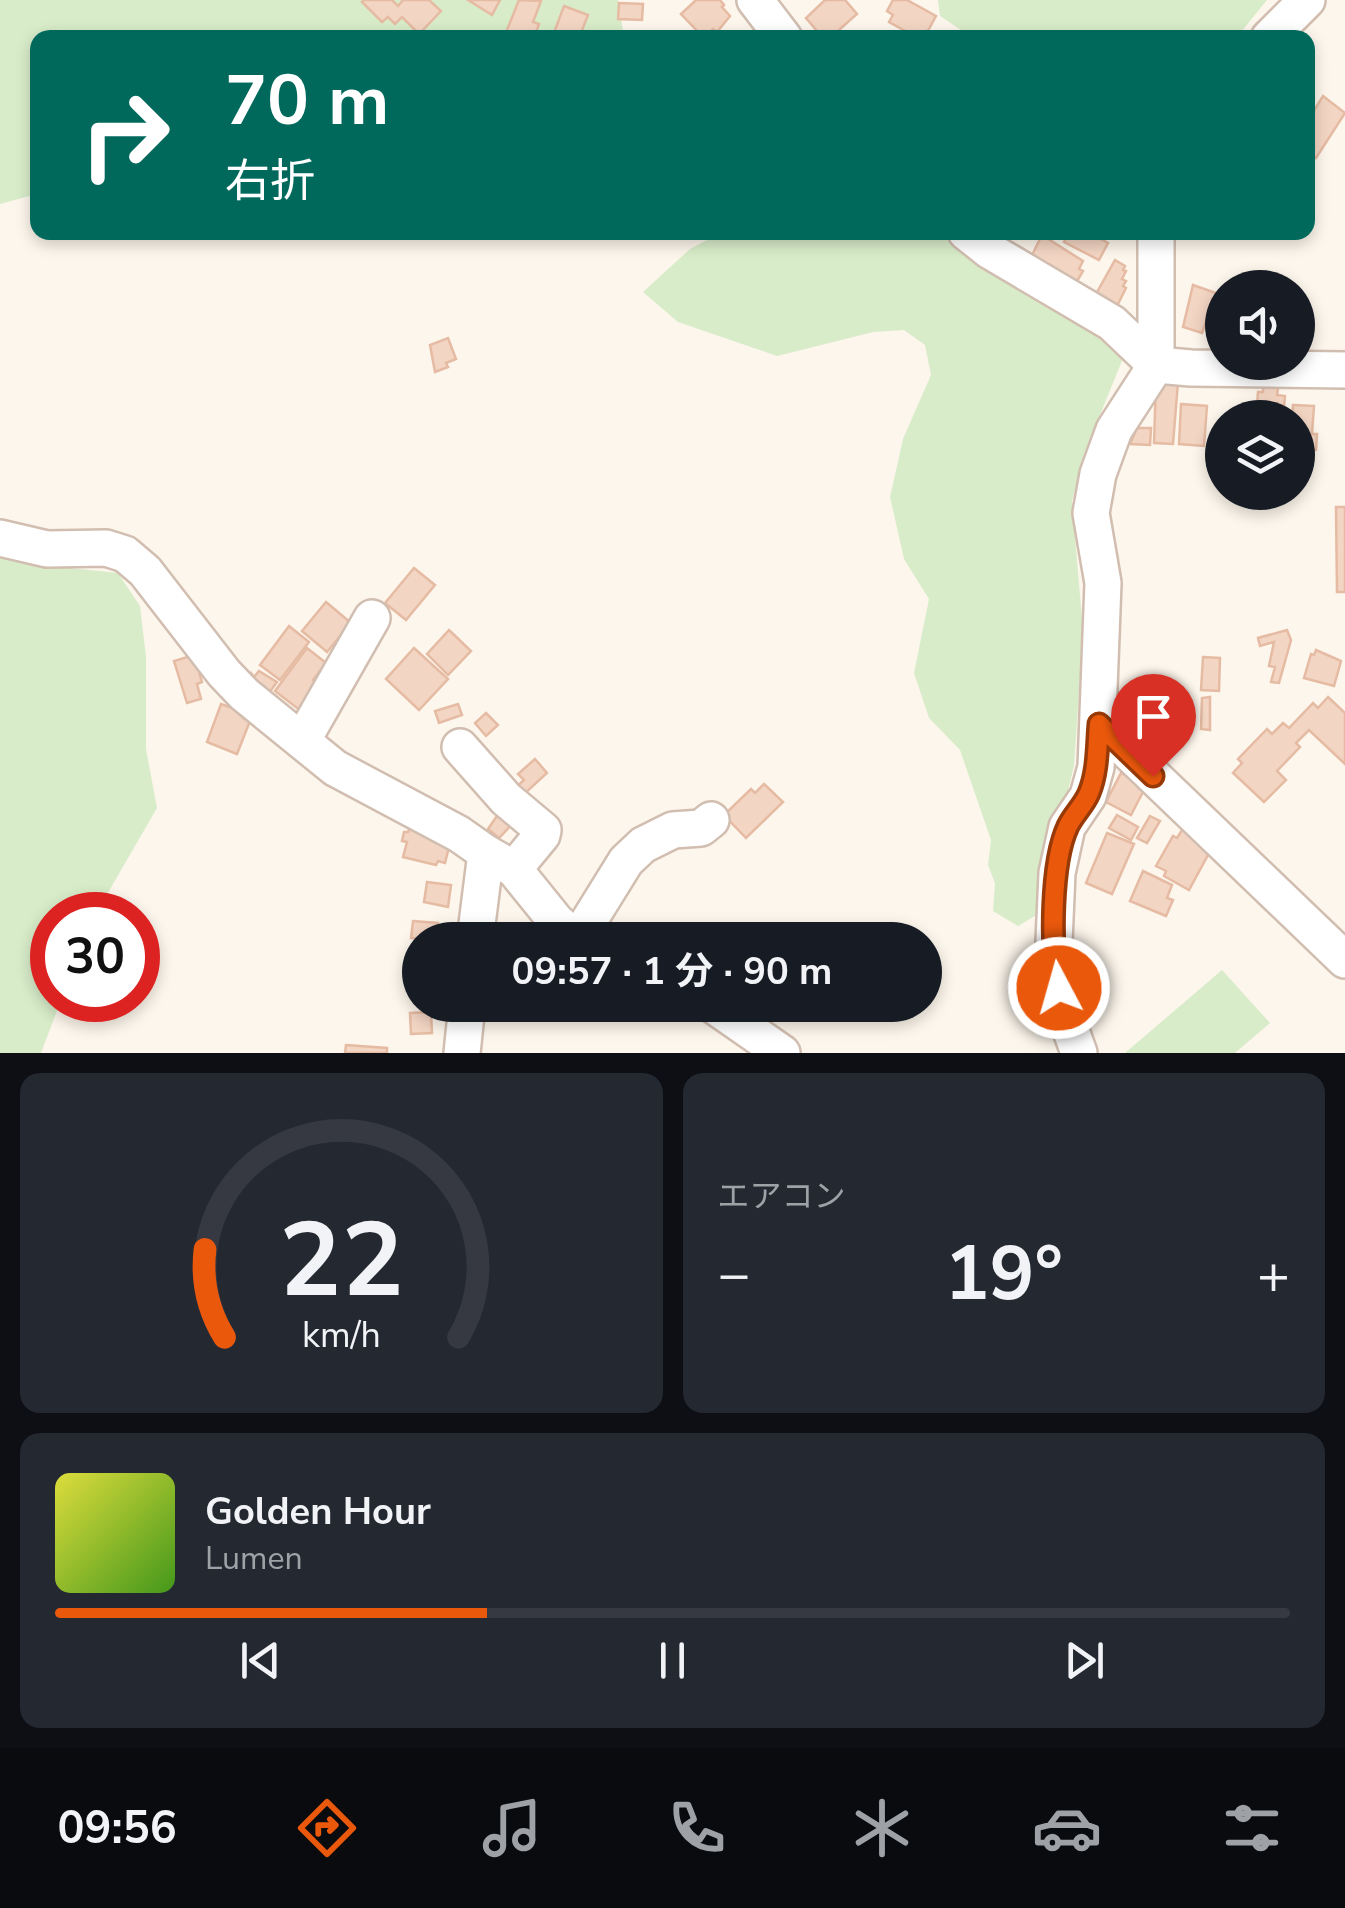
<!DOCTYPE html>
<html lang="ja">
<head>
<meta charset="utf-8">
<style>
  :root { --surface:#171b24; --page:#242831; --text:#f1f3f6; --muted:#9ea1a6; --line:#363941; --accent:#ea580c }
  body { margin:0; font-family:"Nunito Sans","Noto Sans JP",sans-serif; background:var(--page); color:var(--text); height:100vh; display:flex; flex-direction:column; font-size:38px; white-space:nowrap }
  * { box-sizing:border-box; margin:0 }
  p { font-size:32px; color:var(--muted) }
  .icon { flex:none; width:55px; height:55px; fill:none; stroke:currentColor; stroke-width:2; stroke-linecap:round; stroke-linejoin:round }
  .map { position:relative; height:1053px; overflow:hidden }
  .drawer { display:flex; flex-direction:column; gap:20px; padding:20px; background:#0d0f14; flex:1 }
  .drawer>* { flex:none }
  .banner { position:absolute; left:30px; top:30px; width:1285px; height:210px; border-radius:20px; box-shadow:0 5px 15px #0003; background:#00695c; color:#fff; overflow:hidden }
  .tools { position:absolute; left:1205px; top:270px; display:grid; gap:20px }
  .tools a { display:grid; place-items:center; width:110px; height:110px; border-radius:50%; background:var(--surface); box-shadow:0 5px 15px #0003; font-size:50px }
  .speed { position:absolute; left:30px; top:892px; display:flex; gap:20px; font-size:50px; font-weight:700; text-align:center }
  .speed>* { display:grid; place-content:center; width:130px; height:130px; border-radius:50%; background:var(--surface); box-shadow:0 5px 15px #0003; line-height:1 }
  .speed .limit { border:15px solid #d22; background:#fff; color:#111 }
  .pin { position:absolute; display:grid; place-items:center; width:85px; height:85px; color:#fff; margin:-102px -42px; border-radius:50% 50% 50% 0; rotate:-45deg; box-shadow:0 0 10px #0007 }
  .pin .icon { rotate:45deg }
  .me { position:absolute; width:110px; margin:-55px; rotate:354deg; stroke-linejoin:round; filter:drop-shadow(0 0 8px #0008) }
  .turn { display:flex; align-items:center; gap:35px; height:210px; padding:0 30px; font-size:45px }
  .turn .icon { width:130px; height:130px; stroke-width:2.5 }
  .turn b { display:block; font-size:70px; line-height:85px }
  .big { font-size:75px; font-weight:700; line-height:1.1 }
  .drawer .tile { flex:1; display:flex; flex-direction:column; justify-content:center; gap:15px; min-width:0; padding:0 35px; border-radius:20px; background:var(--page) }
  .drawer .dial { align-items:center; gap:0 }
  .dial svg { height:260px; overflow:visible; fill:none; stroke:var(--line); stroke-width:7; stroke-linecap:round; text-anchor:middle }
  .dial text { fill:var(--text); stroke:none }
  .song { display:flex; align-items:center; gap:30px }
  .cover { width:120px; height:120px; border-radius:15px; background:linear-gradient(135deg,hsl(60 70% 55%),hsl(100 70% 35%)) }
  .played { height:10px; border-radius:5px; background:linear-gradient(90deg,var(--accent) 35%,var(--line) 35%) }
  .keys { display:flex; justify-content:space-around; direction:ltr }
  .heat { display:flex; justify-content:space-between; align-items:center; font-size:55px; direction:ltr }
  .drawer .tiles { flex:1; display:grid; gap:20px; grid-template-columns:1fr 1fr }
  .tile:last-child { grid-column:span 2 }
  .trip { position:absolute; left:402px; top:922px; width:540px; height:100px; border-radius:50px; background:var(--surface); box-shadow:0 5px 15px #0003; font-weight:700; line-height:100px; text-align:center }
  .menu { display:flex; height:160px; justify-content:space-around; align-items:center; background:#090b0e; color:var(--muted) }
  .menu .icon { width:70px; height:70px }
  .menu .on { color:var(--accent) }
  .menu b { font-size:45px; color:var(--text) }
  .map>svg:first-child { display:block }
</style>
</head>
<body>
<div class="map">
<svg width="1345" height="1053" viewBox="0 0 1345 1053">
  <rect width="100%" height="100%" fill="#fdf6ec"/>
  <g fill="#d8ecc9">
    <path d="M0 0H618L624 37 38 38 37 194 0 204Z"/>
    <path d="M938 0H1267L1237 37 973 38 940 16Z"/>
    <path d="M720 233H946L1126 351 1084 454 1072 501 1083 631 1074 766 1067 795 1046 843 1035 916 1018 926 993 911 995 883 988 865 991 840 960 750 929 718 914 673 929 599 904 559 890 497 903 439 931 375 925 345 904 330 873 332 777 356 678 322 643 292 690 249Z"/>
    <path d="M0 552 32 564 118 573 140 606 146 657V749L157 808 95 915H52V1000H61L41 1053H0Z"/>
    <path d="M1222 970 1270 1023 1235 1053H1125Z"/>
  </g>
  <g fill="#f3d5c3" stroke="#e6bba3" stroke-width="2.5">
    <path d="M364 0H392L398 6 403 0H429L441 11 419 34 402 17 395 24 388 17 382 22 362 2Z"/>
    <path d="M468 0H500L492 15Z"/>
    <path d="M519 0 541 1 533 22 539 24 534 38 505 35Z"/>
    <path d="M696 0H720L724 5 722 7 730 16 717 32 713 29 704 38 681 14Z"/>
    <path d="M825 0H845L857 14 830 38H823L806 18Z"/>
    <path d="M893 0H907L936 16 924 38H918L889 22 893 15 887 11Z"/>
    <path d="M619 3 643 4 642 20 618 19Z"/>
    <path d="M564 6 588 15 579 38H552Z"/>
    <path d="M1323 96 1345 113 1316 158 1308 153V120Z"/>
    <path d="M1069 232H1088L1108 243 1099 260 1064 242Z"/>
    <path d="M1042 235 1083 261 1079 269 1083 271 1076 283 1030 259Z"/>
    <path d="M1115 260 1125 266 1123 270 1126 271 1122 279 1126 281 1123 286 1126 288 1117 306 1096 294Z"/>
    <path d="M1193 285 1216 293 1202 333 1183 327Z"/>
    <path d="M448 338 456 359 446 363 448 367 435 372 430 345Z"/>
    <path d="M1156 381 1178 382 1173 444 1154 443Z"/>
    <path d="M1263 387 1278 388 1277 395 1285 396 1283 418H1256L1258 392H1263Z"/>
    <path d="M1181 404 1207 406 1204 446 1179 444Z"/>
    <path d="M1293 405 1314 406 1312 434H1317L1316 450 1298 449V418H1292Z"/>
    <path d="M1137 428H1151L1150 445 1130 444Z"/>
    <path d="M1336 507H1345V592H1337Z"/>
    <path d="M414 568 435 585 406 620 385 603Z"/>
    <path d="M326 602 351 623 327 652 302 631Z"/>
    <path d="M289 626 309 642 280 680 260 665Z"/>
    <path d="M449 630 471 651 448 675 427 654Z"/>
    <path d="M1287 630 1291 640 1279 683 1271 682 1275 667 1269 666 1274 642 1260 646 1258 638Z"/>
    <path d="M307 648 326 663 313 680 320 685 301 711 275 691Z"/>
    <path d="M414 648 448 679 419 710 386 679Z"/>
    <path d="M1316 650 1341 661 1334 686 1304 678 1311 654 1314 655Z"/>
    <path d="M194 655 202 682 197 684 201 699 187 703 174 661Z"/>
    <path d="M1203 657 1220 658 1219 691 1201 690Z"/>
    <path d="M259 671 277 682 266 697 245 680 251 673 254 677Z"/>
    <path d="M1210 697V730L1201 729 1202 698Z"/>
    <path d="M1328 697 1345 713V764L1309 730 1296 743 1300 747 1277 771 1286 780 1264 802 1233 773 1242 763 1238 759 1267 729 1272 734 1283 723 1289 728 1313 703 1318 708Z"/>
    <path d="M221 704 244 712 243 718 250 721 237 754 207 742Z"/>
    <path d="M458 704 462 715 439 723 435 711Z"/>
    <path d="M486 713 498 725 486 736 475 723Z"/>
    <path d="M535 759 547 773 522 796 515 788 524 780 518 774Z"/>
    <path d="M1121 773 1146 786 1131 815 1106 802Z"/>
    <path d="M764 784 783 802 746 838 724 815 751 789 755 793Z"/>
    <path d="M503 807 518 818 499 838 488 829Z"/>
    <path d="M1117 815 1138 827 1131 840 1109 828Z"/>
    <path d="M1150 816 1160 821 1147 843 1137 838Z"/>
    <path d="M410 827 451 839 445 863 438 861 436 865 403 857 407 842 402 841 404 832H408Z"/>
    <path d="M1184 827 1214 844 1189 890 1164 876 1166 871 1156 866 1173 836 1177 838Z"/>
    <path d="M1107 833 1134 844 1112 894 1086 883Z"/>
    <path d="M1143 871 1172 885 1167 898 1173 900 1166 916 1130 901Z"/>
    <path d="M427 882 451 885 448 907 424 902Z"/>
    <path d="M413 921 438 923 437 940 411 938Z"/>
    <path d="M431 1012 432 1033 411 1034 410 1013Z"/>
    <path d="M346 1045 387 1048V1053H345Z"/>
  </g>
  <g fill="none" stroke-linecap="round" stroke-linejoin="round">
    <defs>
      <g id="minor">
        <path d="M755 0 784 38"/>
        <path d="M1269 38 1307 0"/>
        <path d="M966 232 990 251 1112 323 1156 365 1191 368 1345 370"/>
        <path d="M0 538 47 549 106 548 125 554 145 571 224 673 244 694 335 768 459 834 486 853 475 940"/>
        <path d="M1099 724 1345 960"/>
        <path d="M302 741 372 618"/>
        <path d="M460 747 506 799 543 830 542 835 514 869"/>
        <path d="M486 853 514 869 556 921 577 940 626 861 643 845 673 830 701 828 711 820"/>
        <path d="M713 1005 782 1053"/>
        <path d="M462 1053 467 1005"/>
        <path d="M1079 1053 1064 1011 1053 964 1057 873 1067 827 1088 796 1096 767 1103 583 1091 513 1098 474 1114 430 1156 365V232"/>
      </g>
    </defs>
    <use href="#minor" stroke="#d1beb0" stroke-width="40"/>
    <use href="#minor" stroke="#fff" stroke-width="35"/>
  </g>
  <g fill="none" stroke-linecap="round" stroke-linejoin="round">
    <defs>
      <path id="route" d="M1059 988C1050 949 1051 862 1068 826 1074 814 1084 805 1089 793 1098 771 1097 747 1099 724L1153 776"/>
    </defs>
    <use href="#route" stroke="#983908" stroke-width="25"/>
    <use href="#route" stroke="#ea580c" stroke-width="18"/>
  </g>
</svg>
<div class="tools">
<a><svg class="icon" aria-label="sound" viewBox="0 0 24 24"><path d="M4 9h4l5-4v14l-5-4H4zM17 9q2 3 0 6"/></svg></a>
<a><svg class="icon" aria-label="layers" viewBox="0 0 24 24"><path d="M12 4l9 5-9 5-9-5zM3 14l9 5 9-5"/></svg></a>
</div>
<div class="speed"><div class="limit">30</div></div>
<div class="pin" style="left:1153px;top:776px;background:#d93025"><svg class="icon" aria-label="arrive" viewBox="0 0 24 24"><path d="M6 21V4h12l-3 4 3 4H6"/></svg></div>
<svg class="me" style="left:1059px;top:988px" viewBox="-20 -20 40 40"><circle r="17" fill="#ea580c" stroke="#fff" stroke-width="3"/><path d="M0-11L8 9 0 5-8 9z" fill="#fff"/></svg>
<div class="trip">09:57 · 1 分 · 90 m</div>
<div class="banner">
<div class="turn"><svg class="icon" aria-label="right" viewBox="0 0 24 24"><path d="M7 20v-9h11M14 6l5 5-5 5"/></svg><div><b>70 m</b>右折</div></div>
</div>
</div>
<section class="drawer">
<div class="tiles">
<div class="tile dial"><svg viewBox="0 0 100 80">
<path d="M14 69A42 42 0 1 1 86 69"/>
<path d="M14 69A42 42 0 0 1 8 42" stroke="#ea580c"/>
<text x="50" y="56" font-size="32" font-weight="700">22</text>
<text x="50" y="72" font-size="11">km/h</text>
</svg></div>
<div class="tile"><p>エアコン</p>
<div class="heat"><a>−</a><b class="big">19°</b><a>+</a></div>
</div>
<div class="tile">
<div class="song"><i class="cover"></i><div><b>Golden Hour</b><p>Lumen</p></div></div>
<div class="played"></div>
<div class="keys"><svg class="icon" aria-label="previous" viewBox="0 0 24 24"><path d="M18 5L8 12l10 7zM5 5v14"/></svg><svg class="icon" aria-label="pause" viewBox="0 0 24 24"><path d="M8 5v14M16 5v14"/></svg><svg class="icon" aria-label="next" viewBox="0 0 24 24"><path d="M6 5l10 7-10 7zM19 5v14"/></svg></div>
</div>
</div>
</section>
<nav class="menu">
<b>09:56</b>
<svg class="icon on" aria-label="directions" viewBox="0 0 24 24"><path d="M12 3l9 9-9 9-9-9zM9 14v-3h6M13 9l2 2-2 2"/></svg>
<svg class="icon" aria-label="music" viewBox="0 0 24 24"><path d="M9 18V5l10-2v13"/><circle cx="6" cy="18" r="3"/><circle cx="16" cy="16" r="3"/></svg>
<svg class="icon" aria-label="phone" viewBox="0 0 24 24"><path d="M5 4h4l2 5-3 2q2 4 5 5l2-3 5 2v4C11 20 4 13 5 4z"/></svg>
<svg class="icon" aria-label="climate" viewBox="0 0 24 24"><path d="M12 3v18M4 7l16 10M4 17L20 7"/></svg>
<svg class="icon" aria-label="car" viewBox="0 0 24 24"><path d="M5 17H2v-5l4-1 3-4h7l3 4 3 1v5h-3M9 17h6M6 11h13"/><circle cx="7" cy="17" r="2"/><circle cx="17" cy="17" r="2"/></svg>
<svg class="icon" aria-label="filters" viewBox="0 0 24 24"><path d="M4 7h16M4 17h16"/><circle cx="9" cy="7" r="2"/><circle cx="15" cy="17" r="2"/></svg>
</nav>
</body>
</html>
